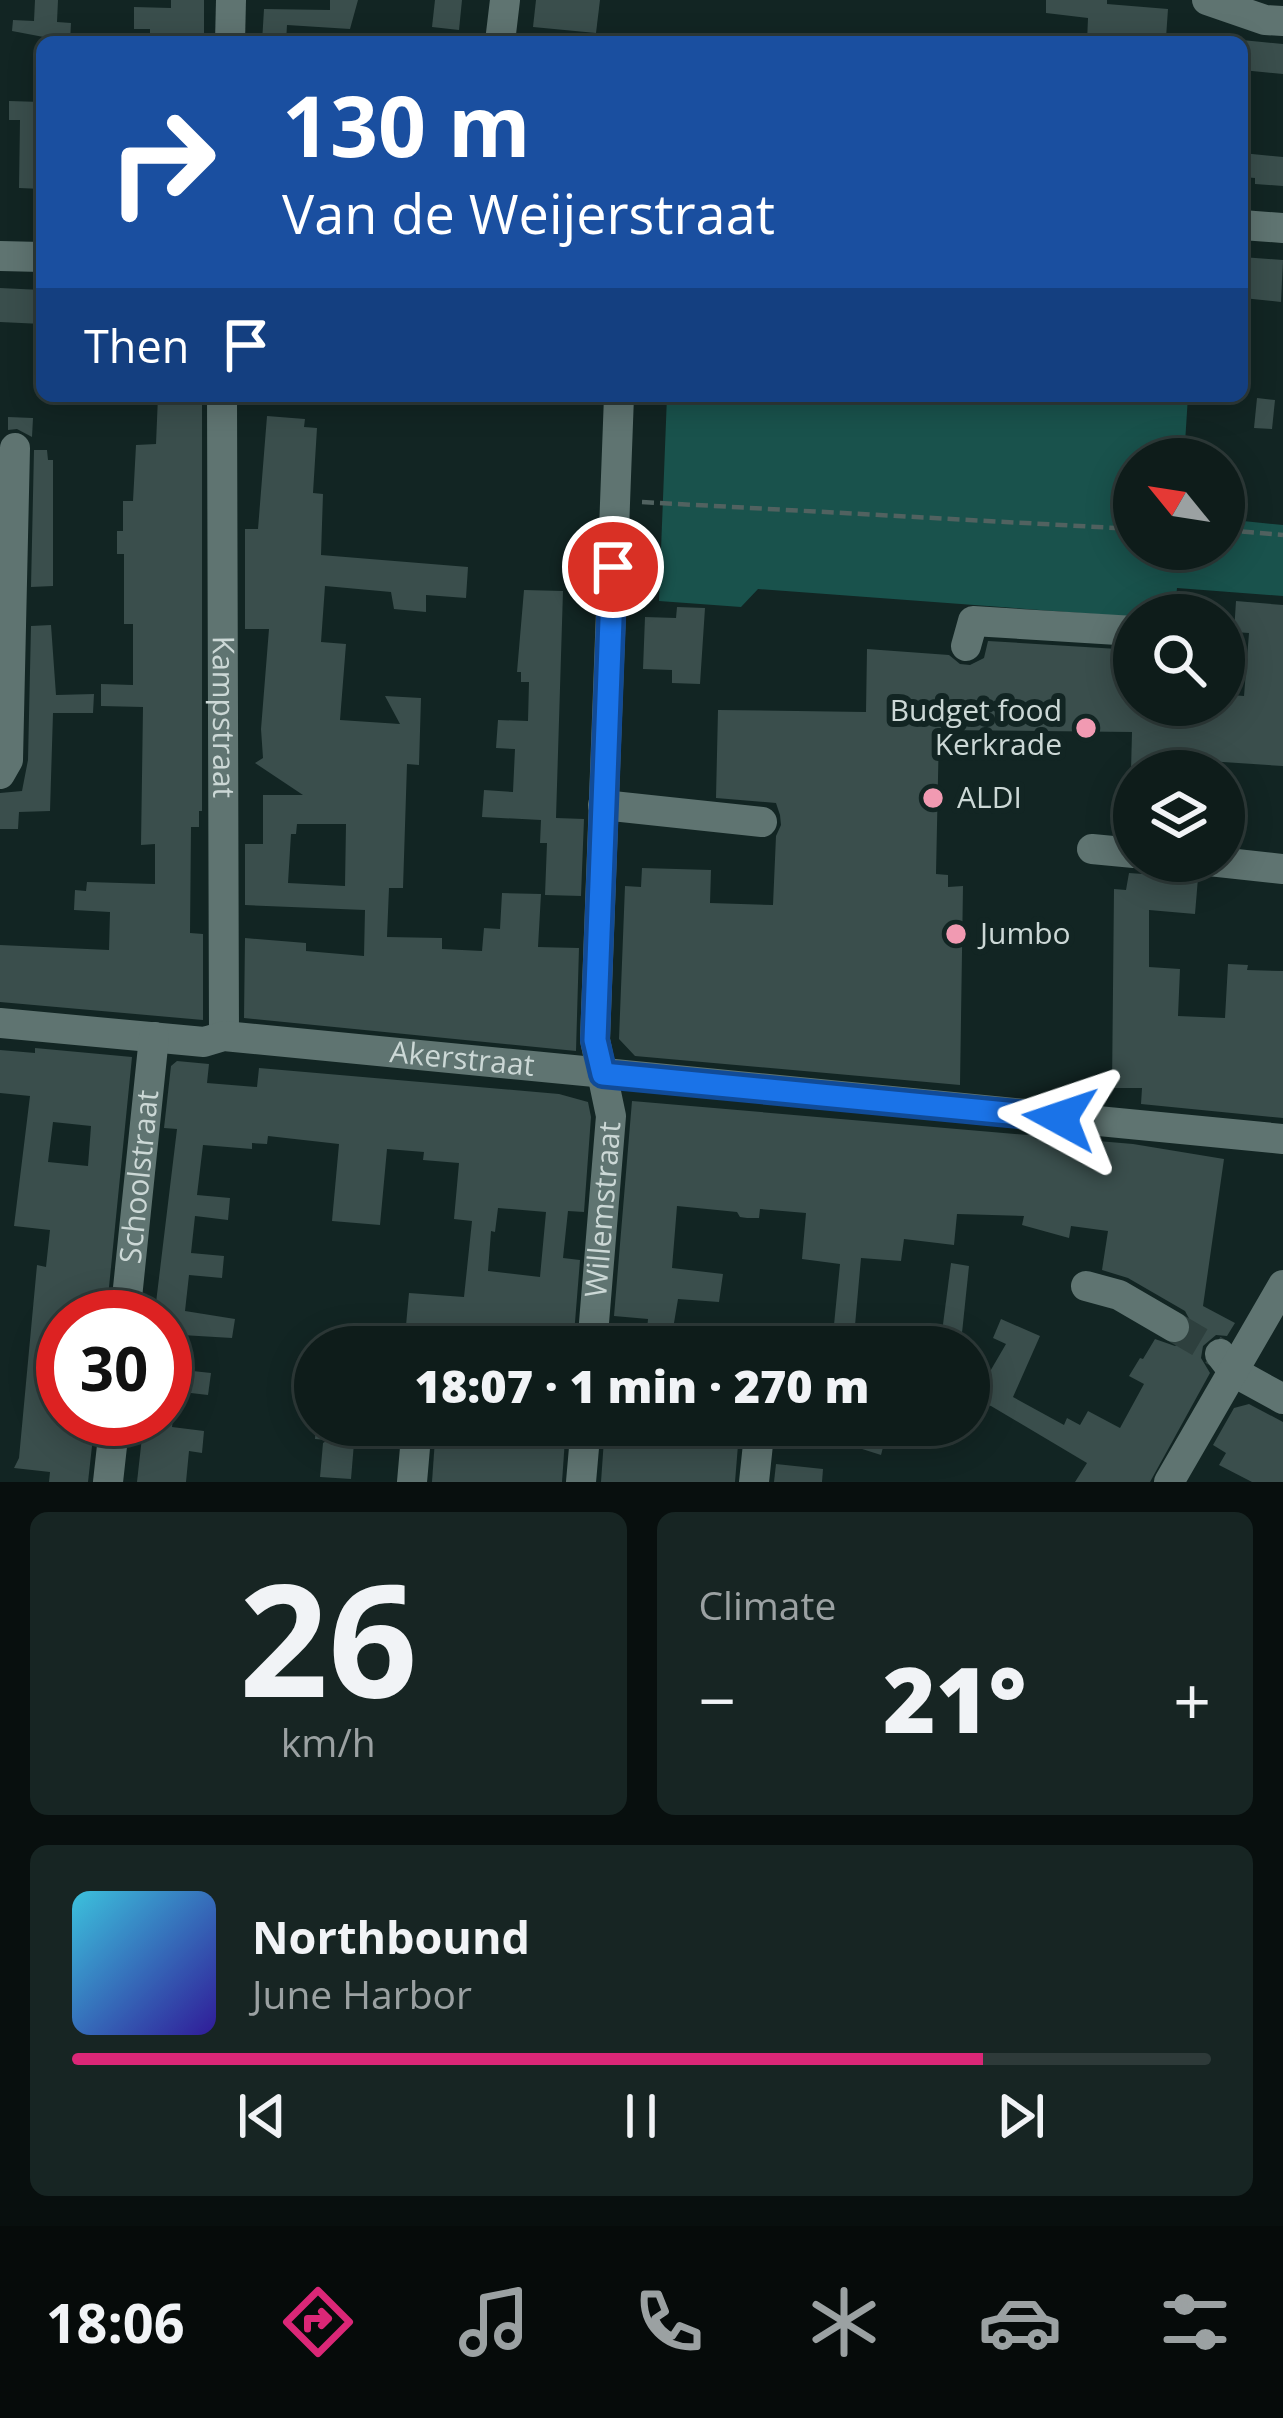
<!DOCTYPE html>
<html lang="en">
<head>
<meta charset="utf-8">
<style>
  :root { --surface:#0e1c1a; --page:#172523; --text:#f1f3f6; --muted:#9ba1a2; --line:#2e3a39; --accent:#db2777 }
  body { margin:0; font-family:"Open Sans",sans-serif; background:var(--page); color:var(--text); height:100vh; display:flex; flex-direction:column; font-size:45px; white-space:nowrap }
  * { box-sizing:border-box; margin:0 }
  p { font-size:39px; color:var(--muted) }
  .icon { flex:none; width:66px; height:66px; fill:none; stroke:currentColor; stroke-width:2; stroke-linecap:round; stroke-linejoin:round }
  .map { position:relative; height:1482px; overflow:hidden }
  .sheet { display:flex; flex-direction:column; gap:30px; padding:30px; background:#080f0e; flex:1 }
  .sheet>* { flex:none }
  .hud { position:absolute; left:36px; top:36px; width:1212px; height:366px; border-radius:18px; box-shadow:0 6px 30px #0003,0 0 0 3px var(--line); background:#1a4fa0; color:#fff; overflow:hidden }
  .needle { width:78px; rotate:300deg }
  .controls { position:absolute; left:1113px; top:438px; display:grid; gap:24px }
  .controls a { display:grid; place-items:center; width:132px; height:132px; border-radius:50%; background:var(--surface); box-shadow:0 6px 30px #0003,0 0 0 3px var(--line); font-size:60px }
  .speed { position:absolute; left:36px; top:1290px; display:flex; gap:24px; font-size:60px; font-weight:700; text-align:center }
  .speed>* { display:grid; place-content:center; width:156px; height:156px; border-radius:50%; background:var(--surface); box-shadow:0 6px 30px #0003,0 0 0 3px var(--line); line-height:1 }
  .speed .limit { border:18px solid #d22; background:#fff; color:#111 }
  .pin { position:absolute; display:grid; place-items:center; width:102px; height:102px; color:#fff; margin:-51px; border:6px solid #fff; border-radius:50%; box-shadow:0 3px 12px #0007 }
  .me { position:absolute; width:132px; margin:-66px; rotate:275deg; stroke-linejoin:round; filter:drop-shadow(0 0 9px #0008) }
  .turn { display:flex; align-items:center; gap:42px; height:252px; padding:0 48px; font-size:54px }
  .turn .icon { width:156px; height:156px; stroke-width:2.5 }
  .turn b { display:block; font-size:84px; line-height:102px }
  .then { display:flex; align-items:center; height:114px; padding:0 48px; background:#0003; gap:24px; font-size:45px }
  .big { font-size:90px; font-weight:800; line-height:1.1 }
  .sheet .widget { flex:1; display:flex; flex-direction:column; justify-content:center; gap:18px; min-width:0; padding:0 42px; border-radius:18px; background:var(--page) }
  .sheet .dial { align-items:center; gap:0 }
  .dial b { font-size:156px; line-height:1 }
  .song { display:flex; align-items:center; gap:36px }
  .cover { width:144px; height:144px; border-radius:18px; background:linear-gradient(135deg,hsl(190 70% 55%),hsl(250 70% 35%)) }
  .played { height:12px; border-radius:6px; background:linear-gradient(90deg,var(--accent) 80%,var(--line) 80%) }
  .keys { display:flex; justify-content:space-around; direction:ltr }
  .heat { display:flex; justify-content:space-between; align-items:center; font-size:66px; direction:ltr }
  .sheet .tiles { flex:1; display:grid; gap:30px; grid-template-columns:1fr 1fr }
  .widget:last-child { grid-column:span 2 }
  .trip { position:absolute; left:294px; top:1326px; width:696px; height:120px; border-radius:60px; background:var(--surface); box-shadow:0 6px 30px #0003,0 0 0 3px var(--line); font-weight:800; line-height:120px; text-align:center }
  .dock { display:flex; height:192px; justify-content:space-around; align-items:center; background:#060b0a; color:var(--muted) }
  .dock .icon { width:84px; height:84px }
  .dock .current { color:var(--accent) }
  .dock b { font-size:54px; color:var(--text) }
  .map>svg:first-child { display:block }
</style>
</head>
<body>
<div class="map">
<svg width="1283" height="1482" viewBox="0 0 1283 1482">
  <rect width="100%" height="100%" fill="#122523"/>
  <path fill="#19524c" d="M667 396H1188L1184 459H1134V549H1224V519L1283 525V596L1177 588 1174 615 1134 617 758 589 741 607 659 601Z"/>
  <g fill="#3a4e4c" fill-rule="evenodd">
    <path d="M35 0H58L57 22 71 23 70 42 12 31 13 20 34 21Z"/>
    <path d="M171 0H204V42H150V29H134V7L171 8Z"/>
    <path d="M330 0H358L350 29 287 25 286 42H262L264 9 330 10Z"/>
    <path d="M435 0H462L459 30 432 27Z"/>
    <path d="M536 0H600L596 33 533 27Z"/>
    <path d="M1046 0H1107V4L1168 9 1166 38 1087 42 1088 18 1046 13Z"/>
    <path d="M1242 40 1283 44V74L1242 70Z"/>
    <path d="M9 101 42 102V189L19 188 20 120H9Z"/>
    <path d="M1242 153 1283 157V186L1255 184V178L1242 177Z"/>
    <path d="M1242 257 1283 260 1281 302 1243 298Z"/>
    <path d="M0 288 42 290V324L0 322Z"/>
    <path d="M158 396H202V811H199V827H191L190 933 203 934V1020L0 1002V945L109 950 110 912 74 910 75 890 86 891 87 882 155 884V844L141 845 143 707 101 706V684L133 685V624H124V554H117V531H123V501H133L136 445 156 444Z"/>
    <path d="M1257 398 1275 400 1272 429 1254 428Z"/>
    <path d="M267 416 305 419 304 427 317 428 313 493 323 494 321 555 468 567 466 598 426 595V612L394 609 391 592 325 586 321 642 346 644 340 720 400 724 385 696 421 698 419 765 407 764 403 888H389L387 937 442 938V949L482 951 484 928 500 929 502 893 541 894 538 947 579 948 576 1051 244 1018 245 938 306 943V951L364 956 365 910 245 905V844H263V795H303L255 763 263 758 261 729 269 629H245V529H258ZM297 824H346L345 886 288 883 291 834H296Z"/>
    <path d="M8 417 33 418 32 437 17 429 8 430Z"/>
    <path d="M34 450H47L48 460H53V586L31 587Z"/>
    <path d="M524 590 563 591 556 818 584 819 581 896 545 895 547 843H540L541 820 482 817 484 790 513 792 515 749 496 748 498 720 528 721 529 682H521V672H517Z"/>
    <path d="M1236 601 1283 605V766L1208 761 1207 770 1131 771 1132 732 939 730 936 874 948 875V887L963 886 960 1085 635 1056 619 1039 625 886 641 887 642 868 711 870 710 903 773 905 776 836 781 825 780 815 776 803 716 798 718 710 866 712 867 649 949 655 960 664 970 665 984 658 988 641 1134 650V705H1231V695L1244 696 1249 633 1234 632Z"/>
    <path d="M677 607 705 608 700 684 672 683V670L643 669 645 617 676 618Z"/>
    <path d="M51 625 56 695 94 694 93 713H53L50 811 19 812 18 829H0V793L22 791 28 760 31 626Z"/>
    <path d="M1129 873 1198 878 1195 914 1149 910V967L1180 969 1178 1016 1225 1018 1228 964 1248 965 1247 970 1283 971V1118L1141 1104 1142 1088H1112L1114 889 1126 890Z"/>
    <path d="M35 1048 132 1057 106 1317H63V1419H95L88 1482H49L50 1472 14 1468 19 1458 37 1265 46 1267 50 1230 14 1226 30 1096 0 1093V1050L35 1053ZM53 1122 91 1126 88 1166 48 1162Z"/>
    <path d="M177 1061 209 1064 207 1083 257 1087 259 1068 559 1094 588 1102 591 1117 584 1212 568 1211 563 1258 580 1260 573 1347 461 1343 460 1347H404L409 1293 464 1297 472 1221 454 1219 459 1163 423 1160 424 1152 387 1149 380 1225 332 1221 339 1144 268 1136 267 1144 252 1143V1149L203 1145 197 1195 230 1198 228 1220 195 1216 191 1253 224 1256 222 1278 189 1275 185 1311 235 1319 232 1338 165 1334V1312L155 1311 177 1129 164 1128 171 1066ZM498 1208 546 1212 540 1277 488 1271 491 1231 495 1232Z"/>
    <path d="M632 1101 1133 1144 1224 1159 1203 1306 1235 1323 1227 1336 1216 1335 1203 1346 1201 1358 1210 1373 1150 1482H1075L1087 1463 991 1406 978 1402 985 1380 1006 1344 993 1338 1001 1319 1040 1336 1013 1397 1064 1425 1067 1418 1080 1425 1088 1411 1120 1428 1144 1384 1129 1376 1140 1358 1143 1359 1155 1339 1175 1346 1190 1338 1193 1326 1185 1311 1128 1278 1102 1270 1108 1231 1071 1226 1069 1238 1022 1225 1024 1216 957 1214 954 1245 904 1239 901 1261 861 1258 854 1337 833 1335 840 1264 802 1259 806 1213 760 1209 759 1218H747L740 1217 737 1212 677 1206 672 1268 723 1274 719 1302 678 1299 670 1347H650L651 1340H646L648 1319 614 1316Z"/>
    <path d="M951 1263 969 1266 962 1333 942 1332Z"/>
    <path d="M165 1368 211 1373 208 1395 165 1390Z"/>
    <path d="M1249 1404 1283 1422V1482H1252L1219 1465 1226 1453 1213 1445 1234 1408Z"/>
    <path d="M144 1419H173L172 1427 204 1431 202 1453 189 1451 186 1482H137Z"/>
    <path d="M316 1425H384L382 1445 354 1443 351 1479 320 1477 323 1443 328 1440 315 1439Z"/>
    <path d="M436 1425H566L562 1482H432Z"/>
    <path d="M605 1425H634L633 1437 654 1440 738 1445 735 1482H601Z"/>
    <path d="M866 1425H889L881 1455 859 1448Z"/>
    <path d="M776 1464 823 1469 822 1482H774Z"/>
  </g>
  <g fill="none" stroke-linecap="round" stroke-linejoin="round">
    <path stroke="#2e403e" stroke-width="30" stroke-dasharray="30 15" stroke-linecap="butt" d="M1174 1327 1220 1354"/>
    <g stroke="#516260" stroke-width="4.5" stroke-dasharray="12 6" stroke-linecap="butt">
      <path d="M642 502 1134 529"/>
      <path d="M1224 530 1283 535"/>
    </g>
    <g stroke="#5f7471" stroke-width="30">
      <path d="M1207 0 1265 20 1283 21"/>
      <path d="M230 42 231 0"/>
      <path d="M500 42 505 0"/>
      <path d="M1242 225 1283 228"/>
      <path d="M0 256 42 257"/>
      <path id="s1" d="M222 396 224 1036"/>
      <path d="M966 646 973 621 1134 631"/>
      <path d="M0 774 8 760 15 448"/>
      <path d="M603 805 762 822"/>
      <path d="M1092 849 1134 853"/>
      <path d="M1209 861 1283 869"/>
      <path id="s2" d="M0 1023 204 1042 224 1036 1283 1139"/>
      <path d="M1086 1286 1119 1295 1174 1327"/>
      <path id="s3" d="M125 1317 154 1037"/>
      <path id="s4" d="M592 1347 611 1116 595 1040 619 396"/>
      <path d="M767 1347 768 1343"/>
      <path d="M1220 1354 1234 1372 1283 1399"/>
      <path d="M108 1482 115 1419"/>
      <path d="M412 1482 417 1425"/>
      <path d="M581 1482 586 1425"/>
      <path d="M754 1482 760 1425"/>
      <path d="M1169 1482 1283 1285"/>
    </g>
  </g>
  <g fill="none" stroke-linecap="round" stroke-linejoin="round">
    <defs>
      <path id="route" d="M613 567 595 1040 603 1074 1060 1118"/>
    </defs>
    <use href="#route" stroke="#114b97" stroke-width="30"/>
    <use href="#route" stroke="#1a73e8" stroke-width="21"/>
  </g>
  <g fill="#f19ab2" stroke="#122523" stroke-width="4.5">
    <circle cx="1086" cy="728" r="12"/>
    <circle cx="933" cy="798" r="12"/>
    <circle cx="956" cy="934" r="12"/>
  </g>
  <g text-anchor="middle" stroke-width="12" stroke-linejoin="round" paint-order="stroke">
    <g font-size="30" fill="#ccd8d6" stroke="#122523" text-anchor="start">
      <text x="1062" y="721" text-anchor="end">Budget food<tspan x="1062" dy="34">Kerkrade</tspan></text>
      <text x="957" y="808">ALDI</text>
      <text x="980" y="944">Jumbo</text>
    </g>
    <g font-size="30" fill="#ccd8d6" stroke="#122523">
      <text dy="10" stroke="none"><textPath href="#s1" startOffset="321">Kampstraat</textPath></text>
      <text dy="10" stroke="none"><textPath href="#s2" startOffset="465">Akerstraat</textPath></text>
      <text dy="10" stroke="none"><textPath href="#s3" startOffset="141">Schoolstraat</textPath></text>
      <text dy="10" stroke="none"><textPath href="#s4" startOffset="138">Willemstraat</textPath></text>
    </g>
  </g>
</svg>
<div class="controls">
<a><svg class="needle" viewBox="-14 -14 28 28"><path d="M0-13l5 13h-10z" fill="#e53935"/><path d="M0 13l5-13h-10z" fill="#9ba1a2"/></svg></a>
<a><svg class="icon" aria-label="search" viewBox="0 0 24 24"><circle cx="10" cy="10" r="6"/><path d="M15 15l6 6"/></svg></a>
<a><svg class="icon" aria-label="layers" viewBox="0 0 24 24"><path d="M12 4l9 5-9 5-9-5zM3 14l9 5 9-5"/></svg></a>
</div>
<div class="speed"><div class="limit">30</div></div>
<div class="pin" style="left:613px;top:567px;background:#d93025"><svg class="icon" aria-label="arrive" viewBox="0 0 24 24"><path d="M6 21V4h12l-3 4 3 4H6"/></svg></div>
<svg class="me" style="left:1060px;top:1118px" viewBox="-20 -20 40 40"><path d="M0-17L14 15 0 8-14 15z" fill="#1a73e8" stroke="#fff" stroke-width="4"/></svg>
<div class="trip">18:07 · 1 min · 270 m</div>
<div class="hud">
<div class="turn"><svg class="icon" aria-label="right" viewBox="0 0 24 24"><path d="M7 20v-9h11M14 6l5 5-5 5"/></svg><div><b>130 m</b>Van de Weijerstraat</div></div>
<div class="then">Then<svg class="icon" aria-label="arrive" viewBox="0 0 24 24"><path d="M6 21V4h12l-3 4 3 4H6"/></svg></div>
</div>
</div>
<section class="sheet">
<div class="tiles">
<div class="widget dial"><b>26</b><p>km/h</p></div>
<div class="widget"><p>Climate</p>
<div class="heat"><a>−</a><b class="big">21°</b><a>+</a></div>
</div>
<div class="widget">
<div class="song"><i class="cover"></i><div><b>Northbound</b><p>June Harbor</p></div></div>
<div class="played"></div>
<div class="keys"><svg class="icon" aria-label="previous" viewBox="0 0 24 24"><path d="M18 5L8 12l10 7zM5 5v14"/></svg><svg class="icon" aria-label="pause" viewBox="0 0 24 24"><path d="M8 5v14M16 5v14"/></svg><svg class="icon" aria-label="next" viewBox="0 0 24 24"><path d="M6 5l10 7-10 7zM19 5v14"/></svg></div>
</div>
</div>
</section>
<nav class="dock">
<b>18:06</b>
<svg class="icon current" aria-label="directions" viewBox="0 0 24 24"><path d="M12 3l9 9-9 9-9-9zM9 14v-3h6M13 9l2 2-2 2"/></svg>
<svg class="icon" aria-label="music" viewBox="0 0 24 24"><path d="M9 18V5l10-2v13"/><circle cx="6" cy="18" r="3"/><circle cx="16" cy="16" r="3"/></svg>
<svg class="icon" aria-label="phone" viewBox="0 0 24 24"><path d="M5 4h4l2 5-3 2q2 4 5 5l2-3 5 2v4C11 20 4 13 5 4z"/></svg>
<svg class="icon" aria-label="climate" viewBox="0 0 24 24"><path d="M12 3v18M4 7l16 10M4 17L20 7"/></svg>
<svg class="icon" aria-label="car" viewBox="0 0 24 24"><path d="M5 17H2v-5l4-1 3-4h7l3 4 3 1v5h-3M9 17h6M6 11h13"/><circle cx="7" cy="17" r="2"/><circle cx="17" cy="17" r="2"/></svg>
<svg class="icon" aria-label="filters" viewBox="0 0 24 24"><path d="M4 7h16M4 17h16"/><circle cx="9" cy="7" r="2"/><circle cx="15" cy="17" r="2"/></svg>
</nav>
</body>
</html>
